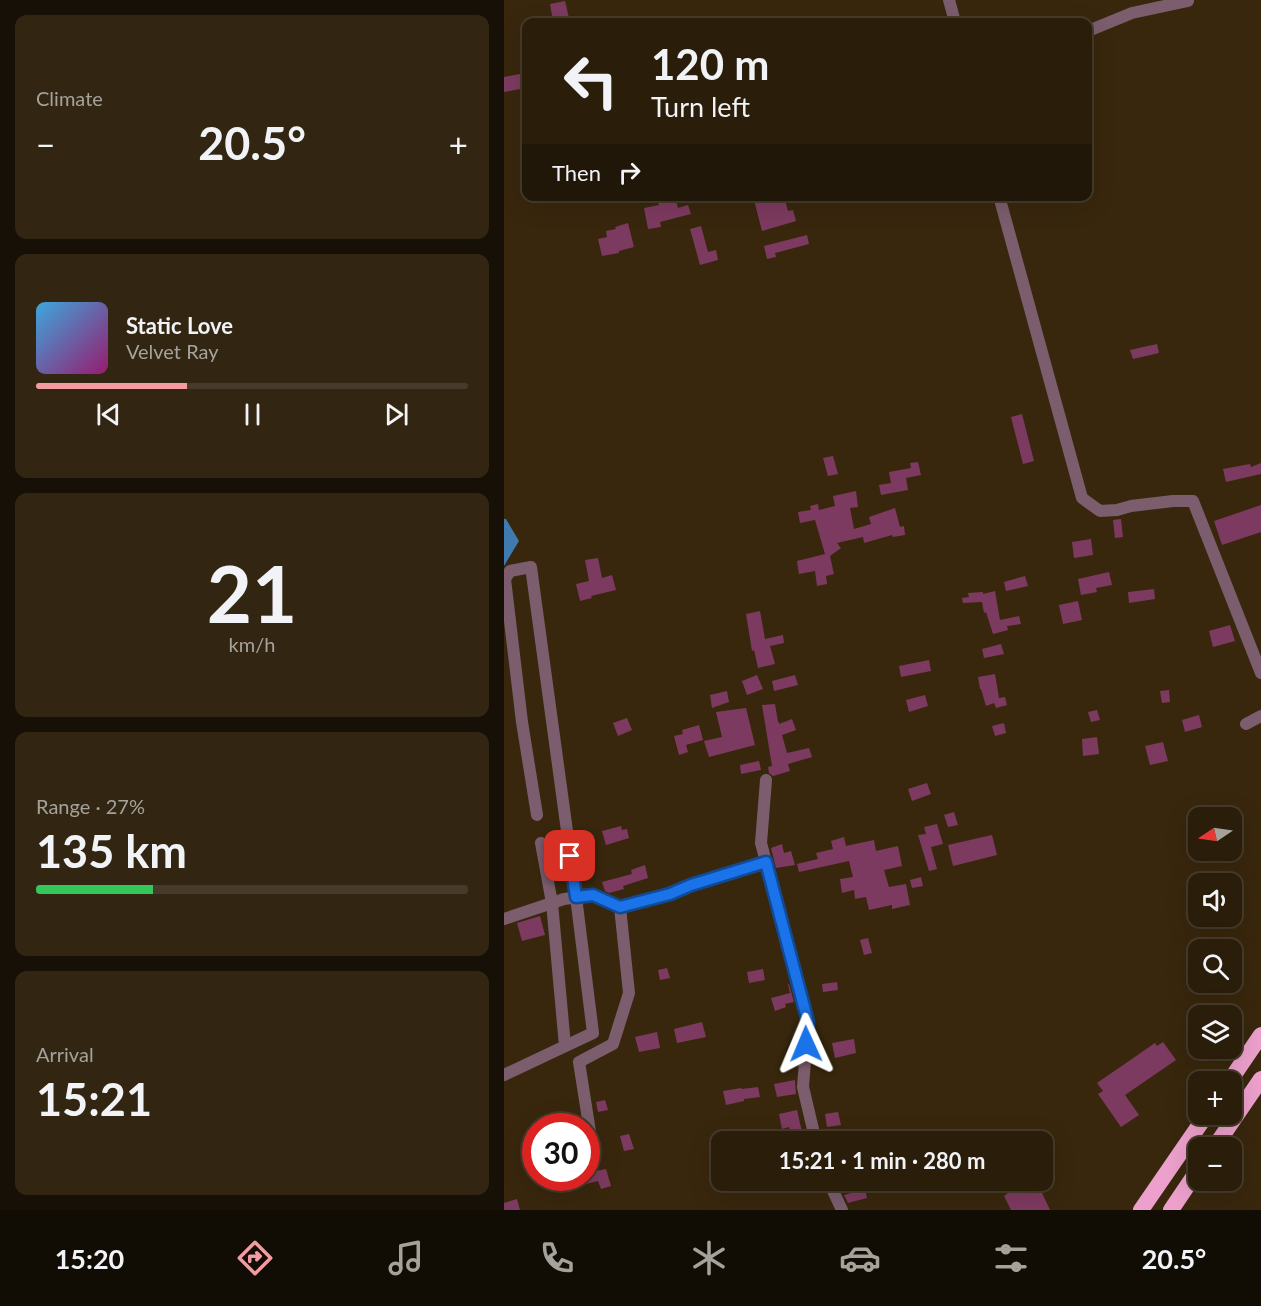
<!DOCTYPE html>
<html lang="en">
<head>
<meta charset="utf-8">
<style>
  :root { --surface:#2a1d0a; --page:#322613; --text:#f1f3f6; --muted:#a5a29c; --line:#463b2b; --accent:#f49aa3 }
  body { margin:0; font-family:Lato,sans-serif; background:var(--page); color:var(--text); height:100vh; display:flex; flex-direction:column; font-size:22px; white-space:nowrap }
  * { box-sizing:border-box; margin:0 }
  p { font-size:20px; color:var(--muted) }
  .icon { flex:none; width:33px; height:33px; fill:none; stroke:currentColor; stroke-width:2; stroke-linecap:round; stroke-linejoin:round }
  .map { position:relative; flex:1; overflow:hidden }
  .drawer { display:flex; flex-direction:column; gap:15px; padding:15px; background:#171006; width:504px }
  .drawer>* { flex:none }
  .hud { position:absolute; left:18px; top:18px; width:570px; height:183px; border-radius:12px; box-shadow:0 6px 24px #0002,0 0 0 2px var(--line); background:#2a1d0a; color:var(--text); overflow:hidden }
  .needle { width:39px; rotate:257deg }
  .tools { position:absolute; left:684px; top:807px; display:grid; gap:12px }
  .tools a { display:grid; place-items:center; width:54px; height:54px; border-radius:12px; background:var(--surface); box-shadow:0 6px 24px #0002,0 0 0 2px var(--line); font-size:30px }
  .speed { position:absolute; left:18px; top:1113px; display:flex; gap:12px; font-size:30px; font-weight:700; text-align:center }
  .speed>* { display:grid; place-content:center; width:78px; height:78px; border-radius:50%; background:var(--surface); box-shadow:0 6px 24px #0002,0 0 0 2px var(--line); line-height:1 }
  .speed .limit { border:9px solid #d22; background:#fff; color:#111 }
  .pin { position:absolute; display:grid; place-items:center; width:51px; height:51px; color:#fff; margin:-26px; border-radius:12px; box-shadow:0 3px 9px #0006 }
  .me { position:absolute; width:66px; margin:-33px; rotate:359deg; stroke-linejoin:round; filter:drop-shadow(0 0 4px #0008) }
  .turn { display:flex; align-items:center; gap:21px; height:126px; padding:0 30px; font-size:27px }
  .turn .icon { width:78px; height:78px; stroke-width:2.5 }
  .turn b { display:block; font-size:42px; line-height:51px }
  .then { display:flex; align-items:center; height:57px; padding:0 30px; background:#0003; gap:12px; font-size:22px }
  .big { font-size:45px; font-weight:700; line-height:1.1 }
  .drawer .widget { flex:1; display:flex; flex-direction:column; justify-content:center; gap:9px; min-width:0; padding:0 21px; border-radius:12px; background:var(--page) }
  .drawer .dial { align-items:center; gap:0 }
  .dial b { font-size:78px; line-height:1 }
  .song { display:flex; align-items:center; gap:18px }
  .cover { width:72px; height:72px; border-radius:9px; background:linear-gradient(135deg,hsl(200 70% 55%),hsl(320 70% 35%)) }
  .played { height:6px; border-radius:3px; background:linear-gradient(90deg,var(--accent) 35%,var(--line) 35%) }
  .keys { display:flex; justify-content:space-around; direction:ltr }
  .heat { display:flex; justify-content:space-between; align-items:center; font-size:33px; direction:ltr }
  .charge { height:9px; border-radius:4px; background:linear-gradient(90deg,#34c759 27%,var(--line) 0) }
  .trip { position:absolute; left:207px; top:1131px; width:342px; height:60px; border-radius:12px; background:var(--surface); box-shadow:0 6px 24px #0002,0 0 0 2px var(--line); font-weight:700; line-height:60px; text-align:center }
  .tab-bar { display:flex; height:96px; justify-content:space-around; align-items:center; background:#110c04; color:var(--muted) }
  .tab-bar .icon { width:42px; height:42px }
  .tab-bar .selected { color:var(--accent) }
  .tab-bar b { font-size:27px; color:var(--text) }
  main { display:flex; flex:1; min-height:0 }
  .map>svg:first-child { display:block }
</style>
</head>
<body>
<main>
<section class="drawer">
<div class="widget"><p>Climate</p>
<div class="heat"><a>−</a><b class="big">20.5°</b><a>+</a></div>
</div>
<div class="widget">
<div class="song"><i class="cover"></i><div><b>Static Love</b><p>Velvet Ray</p></div></div>
<div class="played"></div>
<div class="keys"><svg class="icon" aria-label="previous" viewBox="0 0 24 24"><path d="M18 5L8 12l10 7zM5 5v14"/></svg><svg class="icon" aria-label="pause" viewBox="0 0 24 24"><path d="M8 5v14M16 5v14"/></svg><svg class="icon" aria-label="next" viewBox="0 0 24 24"><path d="M6 5l10 7-10 7zM19 5v14"/></svg></div>
</div>
<div class="widget dial"><b>21</b><p>km/h</p></div>
<div class="widget"><p>Range · 27%</p><b class="big">135 km</b><div class="charge"></div></div>
<div class="widget"><p>Arrival</p><b class="big">15:21</b></div>
</section>
<div class="map">
<svg width="757" height="1210" viewBox="0 0 757 1210">
  <rect width="100%" height="100%" fill="#38270d"/>
  <path fill="#3f7bb0" d="M0 519H2L15 541 0 566Z"/>
  <g fill="#7d3a60">
    <path d="M61 1 65 18 49 21 46 4Z"/>
    <path d="M21 73 22 88 0 92V77Z"/>
    <path d="M159 196H171L174 208 184 205 187 214 156 222 157 227 144 229 140 208 155 205 153 198Z"/>
    <path d="M261 196H280L284 211 289 210 292 221 258 231 250 200Z"/>
    <path d="M124 223 130 247 115 251V253L98 256 94 239 103 237 102 231 112 229 111 227Z"/>
    <path d="M197 226 204 252 212 250 214 260 196 265 186 229Z"/>
    <path d="M303 235 305 244 271 253 272 257 263 259 260 246Z"/>
    <path d="M653 344 655 353 629 359 626 350Z"/>
    <path d="M518 414 530 461 519 464 507 417Z"/>
    <path d="M329 456 334 474 324 476 319 458Z"/>
    <path d="M414 462 417 475 402 478 404 490 377 495 375 485 387 483 385 472 407 468 406 463Z"/>
    <path d="M757 463V474L722 482 719 469 746 464 747 467Z"/>
    <path d="M352 491 354 507 346 508 350 529 367 524 365 517 391 508 396 527 400 526 401 535 389 537 388 535 360 543 359 537 333 543 337 548 326 556 330 574 322 576 323 584 313 586 311 571 295 574 293 561 321 554 311 520 296 523 294 512 307 510 306 506 314 504 315 510 331 506 329 496Z"/>
    <path d="M757 505V532L718 545 710 521Z"/>
    <path d="M617 519 619 537 611 538 609 520Z"/>
    <path d="M587 539 589 555 570 558 568 542Z"/>
    <path d="M94 558 98 578 108 575 112 590 87 596 88 598 76 601 72 584 85 581 81 560Z"/>
    <path d="M605 572 608 585 592 588 593 592 577 595 574 579Z"/>
    <path d="M521 576 524 586 502 591 500 582Z"/>
    <path d="M650 589 651 599 625 603 624 592Z"/>
    <path d="M491 591 496 620 515 616 517 624 503 626 504 630 489 634 482 612 480 613 478 602 459 603 458 598 465 597 464 593 479 592V594Z"/>
    <path d="M574 601 578 620 559 624 555 605Z"/>
    <path d="M256 611 261 639 279 635 280 643 266 646 271 664 254 668 250 650 248 651 242 614Z"/>
    <path d="M726 625 731 641 709 647 705 631Z"/>
    <path d="M497 644 500 654 480 658 478 649Z"/>
    <path d="M425 660 427 671 397 677 395 666Z"/>
    <path d="M491 674 495 698 501 697 503 705 492 708 490 703 482 706 477 689H476L474 677Z"/>
    <path d="M253 675 259 689 243 695 238 681Z"/>
    <path d="M291 675 294 685 270 691 268 681Z"/>
    <path d="M665 690 666 702 658 703 656 691Z"/>
    <path d="M223 691 225 702 208 708 206 695Z"/>
    <path d="M421 695 424 706 405 712 402 700Z"/>
    <path d="M271 704 274 722H275V724L288 719 292 730 278 735 283 753 305 748 308 757 284 764 286 771 269 776 265 773 264 767 268 766 258 705Z"/>
    <path d="M242 708 251 745 205 757 200 741 218 737 212 712Z"/>
    <path d="M593 710 596 720 587 722 584 712Z"/>
    <path d="M695 715 698 727 681 732 678 720Z"/>
    <path d="M123 718 128 730 114 736 109 723Z"/>
    <path d="M500 723 502 733 491 736 488 726Z"/>
    <path d="M195 725 199 740 182 745 184 752 175 755 170 736 179 734 178 730Z"/>
    <path d="M593 737 595 754 579 756 578 739Z"/>
    <path d="M659 742 664 761 646 765 641 746Z"/>
    <path d="M255 761 257 770 237 774 236 765Z"/>
    <path d="M423 783 427 794 408 801 404 789Z"/>
    <path d="M450 812 454 825 444 827 440 815Z"/>
    <path d="M433 824 439 844 427 847 433 869 425 871 414 835 422 834 420 827Z"/>
    <path d="M117 826 118 830 123 829 125 838 102 845 98 831Z"/>
    <path d="M488 835 493 855 449 866 444 845Z"/>
    <path d="M340 837 342 846 370 840 372 851 394 846 398 866 380 870 385 887 402 884 406 905 388 909V905L365 910 362 897 351 899 350 890 338 893 336 879 349 877 345 861 295 872 293 864 314 859 312 853 329 849 327 841Z"/>
    <path d="M278 844 280 853 287 851 291 865 272 868 267 848Z"/>
    <path d="M141 865 144 878 119 886 120 889 105 893 101 891 98 882 128 874 127 870Z"/>
    <path d="M417 877 419 886 408 888 406 880Z"/>
    <path d="M36 916 41 935 18 941 13 923Z"/>
    <path d="M364 938 368 953 360 955 356 940Z"/>
    <path d="M163 968 166 978 156 980 154 970Z"/>
    <path d="M259 969 261 980 245 983 243 972Z"/>
    <path d="M333 982 334 990 319 992 318 984Z"/>
    <path d="M284 984H285L290 1002 281 1004 282 1007 271 1011 267 998 286 993Z"/>
    <path d="M198 1022 202 1037 173 1043 170 1029Z"/>
    <path d="M153 1032 156 1048 135 1052 131 1037Z"/>
    <path d="M350 1039 352 1053 331 1058 328 1043Z"/>
    <path d="M659 1042 672 1060 621 1095 635 1115 617 1127 594 1094 599 1091 593 1083 651 1043 653 1046Z"/>
    <path d="M291 1080 292 1094 273 1097 270 1084Z"/>
    <path d="M254 1087 256 1097 240 1099V1101L222 1105 219 1091 237 1088 238 1089Z"/>
    <path d="M101 1100 104 1110 94 1112 92 1102Z"/>
    <path d="M293 1110 298 1132 286 1135 285 1127 278 1129 275 1114Z"/>
    <path d="M334 1112 337 1125 323 1127 321 1114Z"/>
    <path d="M125 1134 130 1149 120 1151 116 1136Z"/>
    <path d="M102 1169 107 1186 97 1189 94 1181 82 1184V1173Z"/>
    <path d="M362 1180H390V1181L366 1191Z"/>
    <path d="M521 1180H532L546 1210H507L500 1196Z"/>
    <path d="M361 1189 363 1198 344 1203 340 1195Z"/>
    <path d="M13 1199 16 1210H0V1203Z"/>
  </g>
  <g fill="none" stroke-linecap="round" stroke-linejoin="round">
    <g stroke="#7c5d6e" stroke-width="12">
      <path d="M445 0 451 22"/>
      <path d="M584 31 628 13 684 1"/>
      <path d="M495 196 578 498 596 511 613 510 627 506 669 501H689L757 673"/>
      <path d="M742 724 757 716"/>
      <path d="M262 780 257 843 304 1022 299 1087 312 1142"/>
      <path d="M37 843 48 903 61 1046"/>
      <path d="M0 919 60 899 89 895 116 907 166 894 187 885 262 862"/>
      <path d="M0 1075 89 1033 72 897 27 567 6 571 1 579 18 722 33 815"/>
      <path d="M90 1157 75 1062 109 1044 125 993 116 907"/>
      <path d="M324 1180 338 1210"/>
    </g>
    <g stroke="#eca0cb" stroke-width="16">
      <path d="M725 1082 757 1035"/>
      <path d="M710 1148 757 1079"/>
      <path d="M637 1210 703 1114"/>
      <path d="M667 1210 694 1170"/>
    </g>
  </g>
  <g fill="none" stroke-linecap="round" stroke-linejoin="round">
    <defs>
      <path id="route" d="M66 856 72 897 89 895 116 907 166 894 187 885 262 862 304 1022 302 1044"/>
    </defs>
    <use href="#route" stroke="#114b97" stroke-width="15"/>
    <use href="#route" stroke="#1a73e8" stroke-width="10"/>
  </g>
</svg>
<div class="tools">
<a><svg class="needle" viewBox="-14 -14 28 28"><path d="M0-13l5 13h-10z" fill="#e53935"/><path d="M0 13l5-13h-10z" fill="#a5a29c"/></svg></a>
<a><svg class="icon" aria-label="sound" viewBox="0 0 24 24"><path d="M4 9h4l5-4v14l-5-4H4zM17 9q2 3 0 6"/></svg></a>
<a><svg class="icon" aria-label="search" viewBox="0 0 24 24"><circle cx="10" cy="10" r="6"/><path d="M15 15l6 6"/></svg></a>
<a><svg class="icon" aria-label="layers" viewBox="0 0 24 24"><path d="M12 4l9 5-9 5-9-5zM3 14l9 5 9-5"/></svg></a>
<a>+</a>
<a>−</a>
</div>
<div class="speed"><div class="limit">30</div></div>
<div class="pin" style="left:66px;top:856px;background:#d93025"><svg class="icon" aria-label="arrive" viewBox="0 0 24 24"><path d="M6 21V4h12l-3 4 3 4H6"/></svg></div>
<svg class="me" style="left:302px;top:1044px" viewBox="-20 -20 40 40"><path d="M0-17L14 15 0 8-14 15z" fill="#1a73e8" stroke="#fff" stroke-width="4"/></svg>
<div class="trip">15:21 · 1 min · 280 m</div>
<div class="hud">
<div class="turn"><svg class="icon" aria-label="left" viewBox="0 0 24 24"><path d="M17 20v-9H6M10 6l-5 5 5 5"/></svg><div><b>120 m</b>Turn left</div></div>
<div class="then">Then<svg class="icon" aria-label="right" viewBox="0 0 24 24"><path d="M7 20v-9h11M14 6l5 5-5 5"/></svg></div>
</div>
</div>
</main>
<nav class="tab-bar">
<b>15:20</b>
<svg class="icon selected" aria-label="directions" viewBox="0 0 24 24"><path d="M12 3l9 9-9 9-9-9zM9 14v-3h6M13 9l2 2-2 2"/></svg>
<svg class="icon" aria-label="music" viewBox="0 0 24 24"><path d="M9 18V5l10-2v13"/><circle cx="6" cy="18" r="3"/><circle cx="16" cy="16" r="3"/></svg>
<svg class="icon" aria-label="phone" viewBox="0 0 24 24"><path d="M5 4h4l2 5-3 2q2 4 5 5l2-3 5 2v4C11 20 4 13 5 4z"/></svg>
<svg class="icon" aria-label="climate" viewBox="0 0 24 24"><path d="M12 3v18M4 7l16 10M4 17L20 7"/></svg>
<svg class="icon" aria-label="car" viewBox="0 0 24 24"><path d="M5 17H2v-5l4-1 3-4h7l3 4 3 1v5h-3M9 17h6M6 11h13"/><circle cx="7" cy="17" r="2"/><circle cx="17" cy="17" r="2"/></svg>
<svg class="icon" aria-label="filters" viewBox="0 0 24 24"><path d="M4 7h16M4 17h16"/><circle cx="9" cy="7" r="2"/><circle cx="15" cy="17" r="2"/></svg>
<b>20.5°</b>
</nav>
</body>
</html>
